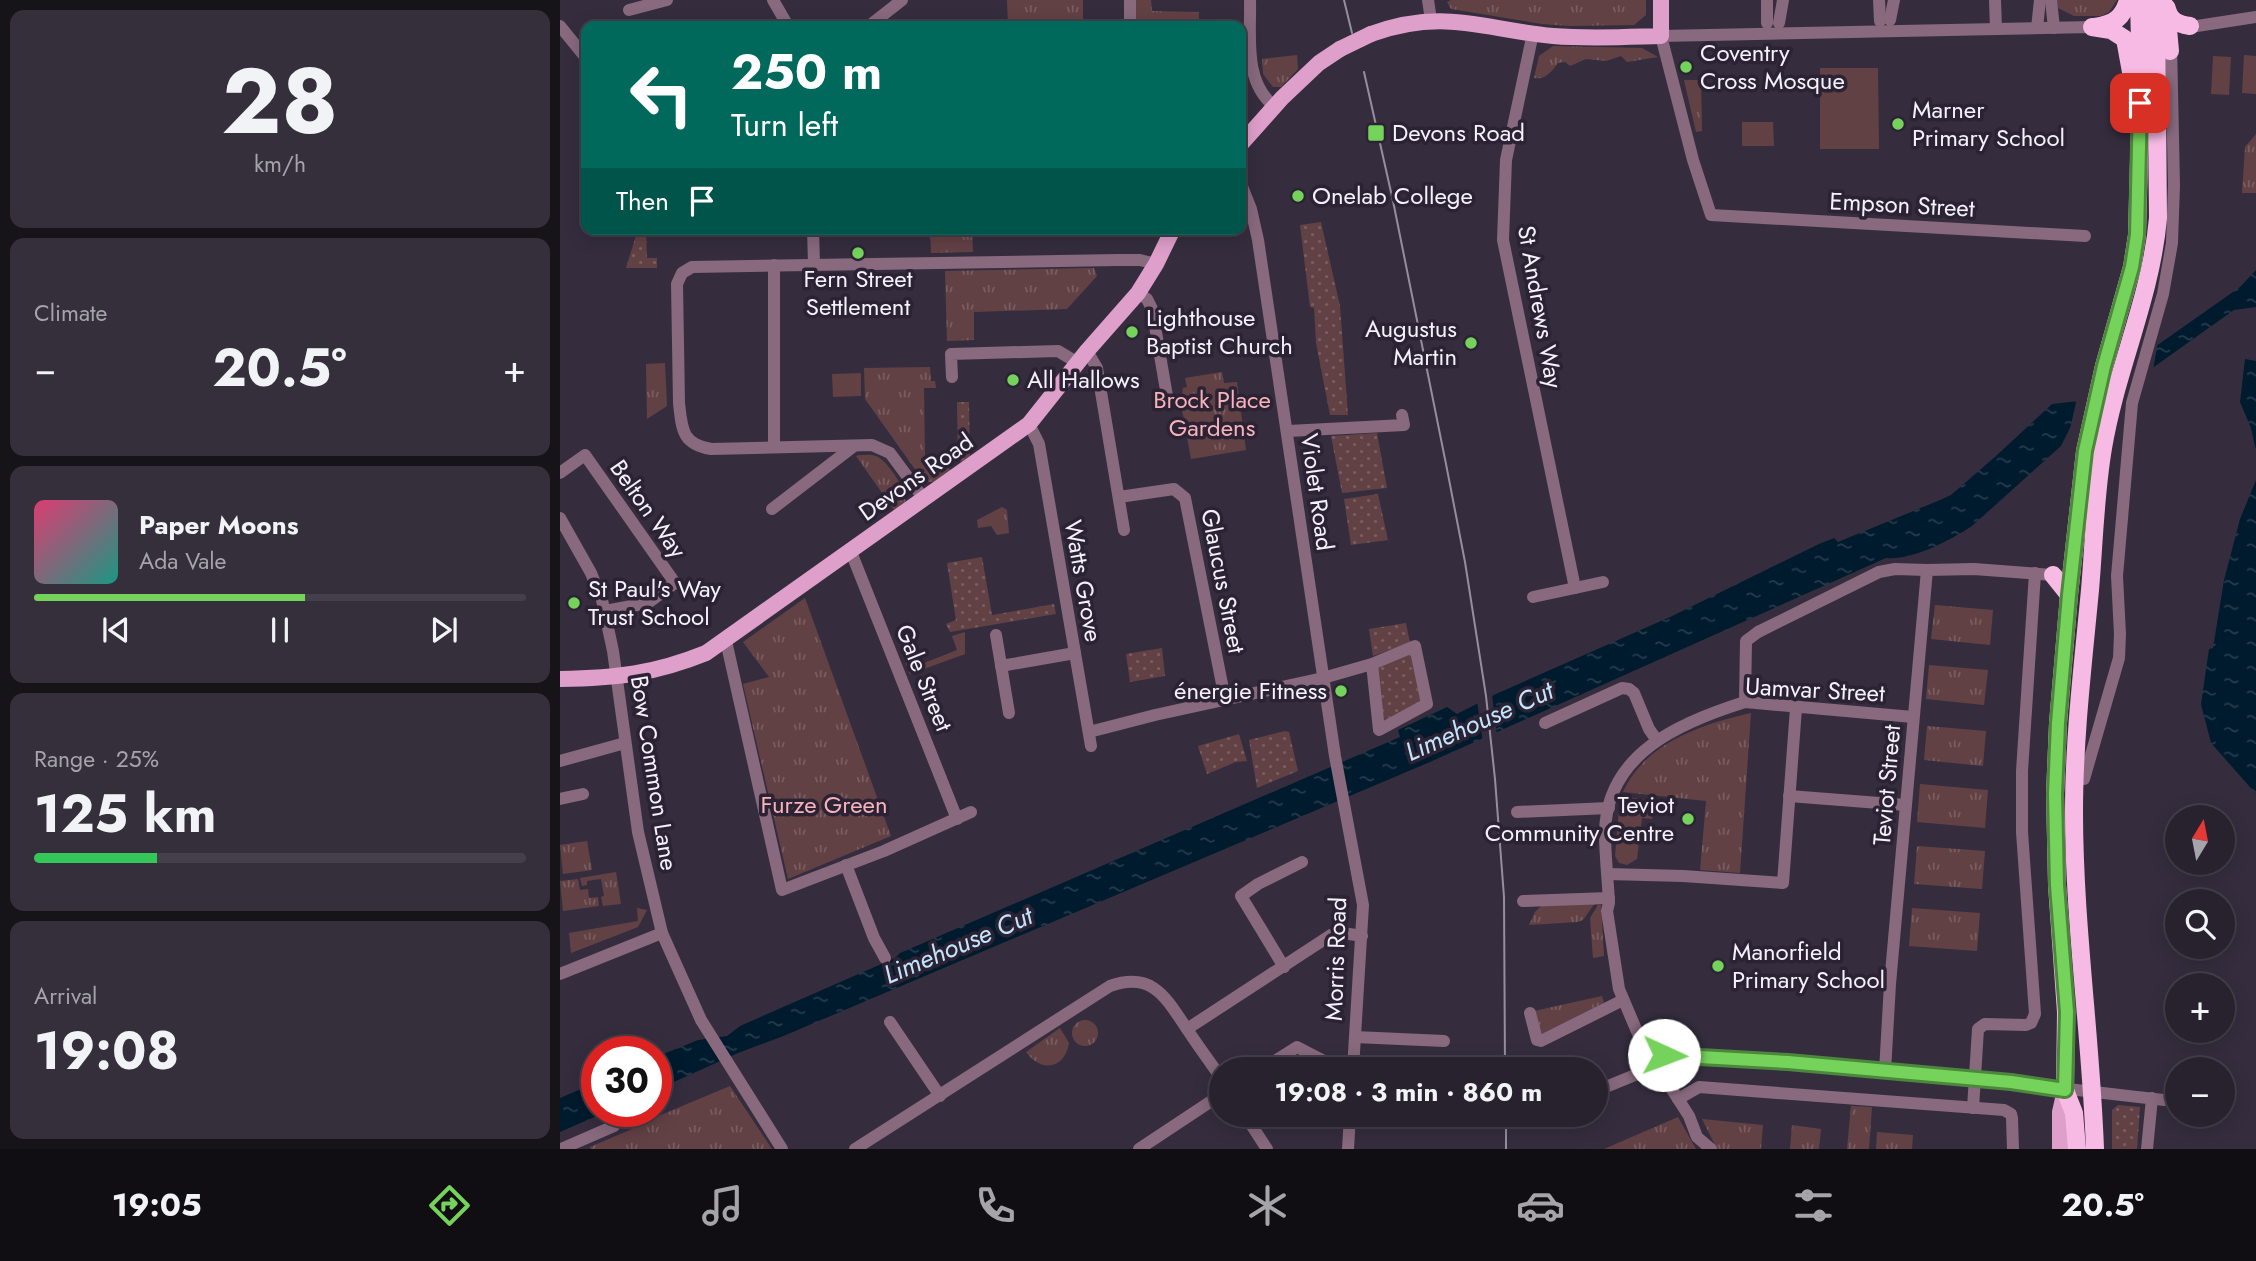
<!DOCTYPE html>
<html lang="en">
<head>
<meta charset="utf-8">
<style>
  :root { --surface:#28222e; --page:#342f3a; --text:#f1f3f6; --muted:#a5a4aa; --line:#443f4a; --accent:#75d25b }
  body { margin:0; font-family:Jost,sans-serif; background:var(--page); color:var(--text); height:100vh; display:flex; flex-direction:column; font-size:26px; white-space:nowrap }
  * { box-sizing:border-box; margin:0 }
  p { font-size:23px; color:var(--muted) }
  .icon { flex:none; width:38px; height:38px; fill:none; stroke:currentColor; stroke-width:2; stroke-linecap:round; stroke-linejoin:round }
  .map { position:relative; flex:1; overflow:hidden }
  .details { display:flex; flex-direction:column; gap:10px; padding:10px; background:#161319; width:560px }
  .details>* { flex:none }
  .hud { position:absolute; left:21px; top:21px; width:665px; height:214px; border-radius:14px; box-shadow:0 4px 18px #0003,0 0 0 2px var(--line); background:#00695c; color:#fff; overflow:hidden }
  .needle { width:46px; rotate:10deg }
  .controls { position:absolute; left:1605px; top:805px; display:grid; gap:14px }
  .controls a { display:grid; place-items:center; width:70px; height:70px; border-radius:50%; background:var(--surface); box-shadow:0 4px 18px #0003,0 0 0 2px var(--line); font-size:35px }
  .speed { position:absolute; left:21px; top:1036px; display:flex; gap:14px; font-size:35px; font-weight:700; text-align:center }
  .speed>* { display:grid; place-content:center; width:91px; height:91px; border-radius:50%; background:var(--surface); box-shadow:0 4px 18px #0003,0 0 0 2px var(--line); line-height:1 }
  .speed .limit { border:10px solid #d22; background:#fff; color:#111 }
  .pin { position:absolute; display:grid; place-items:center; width:60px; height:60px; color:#fff; margin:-30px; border-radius:14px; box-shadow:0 4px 10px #0006 }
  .me { position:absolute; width:77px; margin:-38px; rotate:92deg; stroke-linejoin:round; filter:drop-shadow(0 0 5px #0008) }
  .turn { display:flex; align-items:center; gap:24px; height:147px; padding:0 35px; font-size:32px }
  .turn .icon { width:91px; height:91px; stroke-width:2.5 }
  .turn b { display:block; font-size:49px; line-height:60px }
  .then { display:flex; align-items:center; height:66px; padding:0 35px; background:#0003; gap:14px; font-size:26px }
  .big { font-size:52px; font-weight:700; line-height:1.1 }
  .details .tile { flex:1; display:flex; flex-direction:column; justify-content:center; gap:10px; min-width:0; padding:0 24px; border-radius:14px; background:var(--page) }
  .details .dial { align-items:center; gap:0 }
  .dial b { font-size:91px; line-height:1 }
  .song { display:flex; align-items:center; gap:21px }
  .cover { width:84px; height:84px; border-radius:10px; background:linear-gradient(135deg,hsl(340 70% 55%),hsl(170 70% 35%)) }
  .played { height:7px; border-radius:4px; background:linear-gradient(90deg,var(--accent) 55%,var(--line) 55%) }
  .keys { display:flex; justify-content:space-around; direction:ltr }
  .heat { display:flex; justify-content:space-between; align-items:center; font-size:38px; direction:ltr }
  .charge { height:10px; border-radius:5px; background:linear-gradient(90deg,#34c759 25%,var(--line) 0) }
  .trip { position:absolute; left:649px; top:1057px; width:399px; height:70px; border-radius:35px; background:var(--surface); box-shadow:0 4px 18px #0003,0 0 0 2px var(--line); font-weight:700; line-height:70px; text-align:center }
  .tabs { display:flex; height:112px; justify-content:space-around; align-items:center; background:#100e12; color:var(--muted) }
  .tabs .icon { width:49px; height:49px }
  .tabs .on { color:var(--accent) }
  .tabs b { font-size:32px; color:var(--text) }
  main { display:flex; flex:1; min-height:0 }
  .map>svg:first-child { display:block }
</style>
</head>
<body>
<main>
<section class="details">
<div class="tile dial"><b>28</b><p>km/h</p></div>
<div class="tile"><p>Climate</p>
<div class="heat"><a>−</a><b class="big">20.5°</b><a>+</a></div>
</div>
<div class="tile">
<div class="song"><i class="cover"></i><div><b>Paper Moons</b><p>Ada Vale</p></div></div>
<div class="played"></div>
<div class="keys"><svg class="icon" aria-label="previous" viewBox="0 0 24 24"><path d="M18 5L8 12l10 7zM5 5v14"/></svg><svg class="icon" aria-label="pause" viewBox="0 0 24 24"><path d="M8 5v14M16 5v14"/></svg><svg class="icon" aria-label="next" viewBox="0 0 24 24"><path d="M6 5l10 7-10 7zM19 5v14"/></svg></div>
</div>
<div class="tile"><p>Range · 25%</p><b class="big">125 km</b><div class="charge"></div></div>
<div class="tile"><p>Arrival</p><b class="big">19:08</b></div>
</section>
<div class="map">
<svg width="1696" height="1149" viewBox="0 0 1696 1149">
  <defs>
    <pattern id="grass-tufts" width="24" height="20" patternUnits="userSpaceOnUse" patternTransform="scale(1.75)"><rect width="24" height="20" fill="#624145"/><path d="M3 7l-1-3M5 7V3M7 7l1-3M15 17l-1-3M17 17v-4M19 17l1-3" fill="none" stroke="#795d61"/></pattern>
    <pattern id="garden-dots" width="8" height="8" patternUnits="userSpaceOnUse" patternTransform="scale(1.75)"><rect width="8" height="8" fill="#624145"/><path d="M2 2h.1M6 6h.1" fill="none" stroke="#795d61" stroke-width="1.8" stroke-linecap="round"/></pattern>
    <pattern id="water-ripples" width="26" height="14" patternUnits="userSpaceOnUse" patternTransform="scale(1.75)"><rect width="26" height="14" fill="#001b2d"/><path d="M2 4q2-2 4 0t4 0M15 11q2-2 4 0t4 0" fill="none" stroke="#263c4c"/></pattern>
  </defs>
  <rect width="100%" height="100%" fill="#352d3e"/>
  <g fill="url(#grass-tufts)">
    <path d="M447 0H523V26H448Z"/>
    <path d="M576 0H591L592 11 639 12V26H576Z"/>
    <path d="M891 0H1086V15L1074 25 1010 26 982 24 891 9 887 2Z"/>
    <path d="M1496 0H1557L1549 12 1541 16H1514L1498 8Z"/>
    <path d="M993 46 1082 48 1098 57 1067 62 1061 56 1046 61 1026 59 1010 66 1005 62 998 63C992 71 986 80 974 78L979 56Z"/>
    <path d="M737 55 738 69 721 87H713L703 74 702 59Z"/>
    <path d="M1124 80H1141L1142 131 1136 132Z"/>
    <path d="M1696 134V193H1682L1685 147Z"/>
    <path d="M370 229H412L413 252 371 253Z"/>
    <path d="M534 268 537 276 507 309 414 312V340L387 341 385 271Z"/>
    <path d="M105 363 107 406 87 419 86 364Z"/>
    <path d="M370 367 371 381H375L376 388H364L365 460H379L377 466 381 472 388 467 391 470 373 482H364L305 399 304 368Z"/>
    <path d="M662 372 664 383 677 382 686 450 631 459 621 403 623 388 627 387 625 378Z"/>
    <path d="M299 455C305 455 311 454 316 456 327 460 348 491 345 502L334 510 296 456Z"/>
    <path d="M442 507 447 510 449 533 437 535 431 526 418 528 417 520Z"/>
    <path d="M245 598 331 836 228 879 183 684 209 677 183 642Z"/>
    <path d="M1375 605 1433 610 1430 645 1371 639Z"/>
    <path d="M405 632V654L350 674 342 654 348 652 354 667 397 650 392 636Z"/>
    <path d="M1369 665 1428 670 1424 705 1366 699Z"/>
    <path d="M1191 713 1180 873 1140 870 1146 801 1063 792C1085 743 1142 724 1191 713Z"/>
    <path d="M1367 726 1426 731 1423 766 1364 760Z"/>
    <path d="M1360 784 1428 790 1425 828 1357 822Z"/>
    <path d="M27 841 32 870 3 874 0 845Z"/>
    <path d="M1357 846 1425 851 1422 889 1354 884Z"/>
    <path d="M56 872 61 904 43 906 41 897 44 896 41 879 27 881V885L22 886 20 878Z"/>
    <path d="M18 879 20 890 28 889 29 898 38 897 39 906 3 911 0 881Z"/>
    <path d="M1035 903 1023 920 1017 922 969 925 975 912 981 906Z"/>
    <path d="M1038 905H1041L1044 956 1033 958 1030 918Z"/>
    <path d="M77 908 87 910 78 927 11 953 9 933 78 921Z"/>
    <path d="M1352 908 1420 913 1417 951 1349 946Z"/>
    <path d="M1042 996 1044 1003 983 1034 981 1033 974 1011Z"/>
    <circle cx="525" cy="1033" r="13"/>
    <path d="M500 1028 509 1043C505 1069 481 1073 466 1052Z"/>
    <path d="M170 1086 212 1149H31L30 1147 72 1129V1127Z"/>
    <path d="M1291 1106 1312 1107 1309 1149H1287Z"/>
    <path d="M1118 1117 1136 1149H1044Z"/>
    <path d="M1142 1119 1203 1125 1201 1149H1157Z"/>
    <path d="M1232 1125 1261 1129 1259 1149H1230Z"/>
    <path d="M1317 1132 1353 1135 1352 1149H1316Z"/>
  </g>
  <g fill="url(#garden-dots)">
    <path d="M761 222 780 306 788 415H770L756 343 754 308 750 307 740 225Z"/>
    <path d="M78 229H86L87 258H97V268H66Z"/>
    <path d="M397 402H409L410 456 401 462 398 459Z"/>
    <path d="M817 433 827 488 782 493 771 436Z"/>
    <path d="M818 494 828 540 791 545 784 499Z"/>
    <path d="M422 557 432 615 494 604 496 614 390 632 386 624 396 620 387 563Z"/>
    <path d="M846 623 850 643 813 656 809 629Z"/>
    <path d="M602 648 605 676 570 682 566 654Z"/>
    <path d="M852 652 863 702 824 720 815 666Z"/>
    <path d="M725 731 729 732 738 771 697 788 689 740Z"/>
    <path d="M679 734 687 761 676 762 647 774 638 746Z"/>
    <path d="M1558 1105 1580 1107 1577 1149H1552V1110Z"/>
  </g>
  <g fill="#624145">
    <path d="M1684 55 1696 56V94L1682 93Z"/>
    <path d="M1653 56 1671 57 1669 95 1651 94Z"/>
    <path d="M1260 68H1318L1319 149H1260Z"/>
    <path d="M1182 122H1213L1214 146H1182Z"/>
    <path d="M301 373V396L273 397 272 374Z"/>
    <path d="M1060 796 1094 801 1092 819 1082 818 1077 859 1067 865 1059 863 1055 856Z"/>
  </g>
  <g fill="url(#water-ripples)">
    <path d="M1696 270V307L1674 310 1511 426 1501 446 1412 526C1391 540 1351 561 1326 558L870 762 221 1037 178 1053 96 1090V1057L138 1040 167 1036 180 1026 335 958 340 953 840 737 838 730 887 707 897 714 936 694 1110 617 1259 544 1274 538 1278 542 1380 500 1391 495 1437 455 1492 404 1518 401 1680 287Z"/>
    <path d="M1685 359 1696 361V451L1691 428 1680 402Z"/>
    <path d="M1696 480V794L1651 743 1641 704 1649 649 1653 648 1664 580 1680 519Z"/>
    <path d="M37 1082V1111H48L0 1132V1098Z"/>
  </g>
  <g fill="#352d3e">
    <path d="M1598 342 1593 370 1510 429 1517 398Z"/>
    <path d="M932 694 937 737 923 743 917 701Z"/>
  </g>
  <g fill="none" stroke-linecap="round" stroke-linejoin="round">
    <g stroke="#88697e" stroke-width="12">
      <path d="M213 0 228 26"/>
      <path d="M570 0V26"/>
      <path d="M690 0C691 36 683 81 714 106"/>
      <path d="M868 0 871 20"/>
      <path d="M1207 0V23"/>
      <path d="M1319 0 1320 21"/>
      <path d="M1435 0 1436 29"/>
      <path d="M1491 0 1494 28"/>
      <path d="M69 10 107 0"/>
      <path d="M1330 20 1334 0"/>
      <path d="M1219 23 1223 0"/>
      <path d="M0 26 26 58"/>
      <path d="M309 26 342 0"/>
      <path d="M1477 28 1480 0"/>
      <path d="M1624 28 1696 17"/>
      <path d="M973 33 946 160 943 240 1015 588"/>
      <path d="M681 184 691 209 698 240 775 756 803 905 793 1069"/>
      <path d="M253 229 254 264"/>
      <path d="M1525 236 1151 215 1133 160 1101 36 1532 27"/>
      <path d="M214 265V447"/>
      <path d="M578 293 587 299 592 309 607 396"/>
      <path d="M527 351 537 368 564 530"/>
      <path d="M392 377 391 354 498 351 518 363"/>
      <path d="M469 424 479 444 531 746"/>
      <path d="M728 431 844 425 842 415"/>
      <path d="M0 473 25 455 115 583 88 603 45 611"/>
      <path d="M559 497 614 489 625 498 665 699"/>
      <path d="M364 499 330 453 312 445 151 449C122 444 122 430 119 403L117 284 122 273 132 267 557 260H580L596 264"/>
      <path d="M212 509 294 446"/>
      <path d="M0 518 31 573 42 600 53 651 78 832 102 933 141 1020 222 1149"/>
      <path d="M291 552 397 819"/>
      <path d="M973 597 1043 582"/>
      <path d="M436 635 449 713"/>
      <path d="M166 641 222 890 324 851 411 812"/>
      <path d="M441 666 515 653"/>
      <path d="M1185 702 1186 641 1198 632 1319 572 1335 569 1367 570"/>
      <path d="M985 723 1062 688 1069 689 1074 693 1089 729 1096 739"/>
      <path d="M529 732 595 715 763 678 812 664 855 646 867 704 819 730 812 664"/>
      <path d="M0 761 65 743"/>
      <path d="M1524 779 1559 658 1560 634 1557 576 1572 403 1603 294 1612 243 1614 185 1611 44"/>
      <path d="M1229 796 1345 805"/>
      <path d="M0 799 23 794"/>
      <path d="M957 812 1049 808"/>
      <path d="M286 865 314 938 325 958"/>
      <path d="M1048 874 1123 876 1223 883 1236 708"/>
      <path d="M963 901 1049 898"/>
      <path d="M724 967 681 896 698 884 742 862"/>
      <path d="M0 974 102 933"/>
      <path d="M970 1013 977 1040 981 1041 1063 1000"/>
      <path d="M330 1022 380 1096"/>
      <path d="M627 1029 771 935 783 933 802 936"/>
      <path d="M795 1037 884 1041"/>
      <path d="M1091 1058 1104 1055C1271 1061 1438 1081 1604 1100"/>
      <path d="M702 1069 737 1047 768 1063"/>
      <path d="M1325 1071 1330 984 1367 570 1414 569 1493 575"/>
      <path d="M1036 1091 1097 1066"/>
      <path d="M1118 1099 1139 1087 1444 1110 1451 1114 1452 1118 1453 1149"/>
      <path d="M1413 1108 1418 1029 1425 1024 1466 1025 1471 1023 1475 1014 1462 832V771L1475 573"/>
      <path d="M685 1115 707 1149"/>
      <path d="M1 1149 54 1126"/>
      <path d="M295 1149 550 986C593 971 606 998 627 1029 638 1046 650 1062 662 1079"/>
      <path d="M579 1149 662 1094"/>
      <path d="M788 1149 790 1115"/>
      <path d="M1151 1149 1137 1137 1129 1116 1081 1041 1059 989 1047 911 1049 903C1048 880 1045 856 1045 833 1046 753 1121 722 1185 702L1353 717"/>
      <path d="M1587 1149 1592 1098"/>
    </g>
    <g stroke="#de9fca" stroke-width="16">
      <path d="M811 34C884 8 921 29 993 36 1029 39 1065 37 1101 36V0"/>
      <path d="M681 144 722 98 759 63 780 49"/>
      <path d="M0 679C56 678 94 674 146 653L469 424 527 351 578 293 596 264 613 229"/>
      <path d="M1500 1149V1112L1505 1090"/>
    </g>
    <g stroke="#f7bae4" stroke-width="18">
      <path d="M1606 7 1610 51"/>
      <path d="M1607 9C1610 21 1618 24 1630 26"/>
      <path d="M1532 27 1551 30 1565 39 1571 72"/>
      <path d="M1535 27C1554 24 1563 18 1568 0"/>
      <path d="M1493 575 1509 595"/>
      <path d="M1517 1149 1514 1113 1505 1090 1506 1012 1497 885 1495 794 1498 723 1509 595 1525 451 1544 366 1572 267 1577 235 1581 83 1579 0"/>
      <path d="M1535 1149C1531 1037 1514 924 1514 812 1514 738 1523 664 1530 590 1534 544 1535 495 1543 448 1556 370 1591 298 1598 218L1596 0"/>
    </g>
    <g stroke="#958f9d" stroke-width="2">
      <path d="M784 0 792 33"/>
      <path d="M804 72 833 201 886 464 905 562 926 696 935 779 944 897 945 1069"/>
      <path d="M946 1115V1149"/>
    </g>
    <path stroke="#de9fca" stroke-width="16" d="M780 49 811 34"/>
  </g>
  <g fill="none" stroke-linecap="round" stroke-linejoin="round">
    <defs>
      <path id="route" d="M1104 1055 1228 1062 1451 1082 1505 1090 1507 1012 1497 885 1495 794 1498 723 1509 595 1525 451 1544 366 1572 267 1577 235 1580 103"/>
    </defs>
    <use href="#route" stroke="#4c883b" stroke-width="18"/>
    <use href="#route" stroke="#75d25b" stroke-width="12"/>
  </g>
  <g fill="#75d25b" stroke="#2b2334" stroke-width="2.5">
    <circle cx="1126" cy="67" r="7"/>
    <circle cx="1338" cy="124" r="7"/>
    <rect x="807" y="124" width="18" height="18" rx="3.5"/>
    <circle cx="738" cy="196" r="7"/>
    <circle cx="298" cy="253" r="7"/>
    <circle cx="572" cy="332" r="7"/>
    <circle cx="911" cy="343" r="7"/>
    <circle cx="453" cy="380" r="7"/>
    <circle cx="14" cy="603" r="7"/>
    <circle cx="781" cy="691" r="7"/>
    <circle cx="1128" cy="819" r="7"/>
    <circle cx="1158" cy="966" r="7"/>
  </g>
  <g text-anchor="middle" stroke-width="7" stroke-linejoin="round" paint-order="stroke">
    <g font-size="24" fill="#f5f0fb" stroke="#2b2334" text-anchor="start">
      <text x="1140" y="61">Coventry<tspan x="1140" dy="28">Cross Mosque</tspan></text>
      <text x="1352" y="118">Marner<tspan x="1352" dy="28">Primary School</tspan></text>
      <text x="832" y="141">Devons Road</text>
      <text x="752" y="204">Onelab College</text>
      <text x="298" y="287" text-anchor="middle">Fern Street<tspan x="298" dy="28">Settlement</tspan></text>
      <text x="586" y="326">Lighthouse<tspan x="586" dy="28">Baptist Church</tspan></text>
      <text x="897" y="337" text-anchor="end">Augustus<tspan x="897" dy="28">Martin</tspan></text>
      <text x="467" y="388">All Hallows</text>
      <text x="28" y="597">St Paul's Way<tspan x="28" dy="28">Trust School</tspan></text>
      <text x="767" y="699" text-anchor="end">énergie Fitness</text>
      <text x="1114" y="813" text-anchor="end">Teviot<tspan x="1114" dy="28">Community Centre</tspan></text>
      <text x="1172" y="960">Manorfield<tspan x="1172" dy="28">Primary School</tspan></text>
    </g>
    <g font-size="24" fill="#f5f0fb" stroke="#2b2334">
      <text transform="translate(1342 205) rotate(3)" y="8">Empson Street</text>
      <text transform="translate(980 307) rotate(80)" y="8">St Andrews Way</text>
      <text transform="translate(356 477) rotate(-35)" y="8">Devons Road</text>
      <text transform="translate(757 492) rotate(82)" y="8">Violet Road</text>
      <text transform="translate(88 509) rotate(55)" y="8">Belton Way</text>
      <text transform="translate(523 581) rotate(80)" y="8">Watts Grove</text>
      <text transform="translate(663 581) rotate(79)" y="8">Glaucus Street</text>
      <text transform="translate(364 678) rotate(68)" y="8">Gale Street</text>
      <text transform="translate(1255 690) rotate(3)" y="8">Uamvar Street</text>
      <text transform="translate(94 773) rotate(81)" y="8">Bow Common Lane</text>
      <text transform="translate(1327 785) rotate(-85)" y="8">Teviot Street</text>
      <text transform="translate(776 959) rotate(-88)" y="8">Morris Road</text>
    </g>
    <g font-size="24" fill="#f7b2ba" stroke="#2b2334">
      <text x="652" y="408">Brock Place<tspan x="652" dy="28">Gardens</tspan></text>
      <text x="264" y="813">Furze Green</text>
    </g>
    <g font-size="26" font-style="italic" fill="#c3e5fd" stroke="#2b2334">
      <text transform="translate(919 721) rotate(-24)" y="9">Limehouse Cut</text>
      <text transform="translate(398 945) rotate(-23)" y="9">Limehouse Cut</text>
    </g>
  </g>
</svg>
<div class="controls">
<a><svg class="needle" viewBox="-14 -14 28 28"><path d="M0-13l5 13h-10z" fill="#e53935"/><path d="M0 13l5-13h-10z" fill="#a5a4aa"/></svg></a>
<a><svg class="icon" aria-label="search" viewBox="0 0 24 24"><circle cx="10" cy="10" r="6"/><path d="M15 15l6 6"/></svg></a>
<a>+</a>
<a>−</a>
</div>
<div class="speed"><div class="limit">30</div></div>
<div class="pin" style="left:1580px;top:103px;background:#d93025"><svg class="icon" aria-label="arrive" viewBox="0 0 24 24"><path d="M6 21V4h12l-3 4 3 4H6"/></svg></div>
<svg class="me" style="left:1104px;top:1055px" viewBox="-20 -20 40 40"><circle r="19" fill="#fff"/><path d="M0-13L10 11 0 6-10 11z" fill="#75d25b"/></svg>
<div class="trip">19:08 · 3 min · 860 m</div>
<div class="hud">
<div class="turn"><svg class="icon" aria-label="left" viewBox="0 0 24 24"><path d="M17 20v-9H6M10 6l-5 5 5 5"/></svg><div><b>250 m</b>Turn left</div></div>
<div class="then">Then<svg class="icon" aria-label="arrive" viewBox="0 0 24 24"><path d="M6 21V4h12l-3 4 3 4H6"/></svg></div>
</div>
</div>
</main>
<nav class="tabs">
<b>19:05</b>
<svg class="icon on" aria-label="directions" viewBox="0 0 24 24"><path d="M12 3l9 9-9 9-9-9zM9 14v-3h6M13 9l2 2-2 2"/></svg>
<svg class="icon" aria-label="music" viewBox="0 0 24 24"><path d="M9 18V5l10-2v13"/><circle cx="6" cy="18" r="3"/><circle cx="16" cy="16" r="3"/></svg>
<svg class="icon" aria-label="phone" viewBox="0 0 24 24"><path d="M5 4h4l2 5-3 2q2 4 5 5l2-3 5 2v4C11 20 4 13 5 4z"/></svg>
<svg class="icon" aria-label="climate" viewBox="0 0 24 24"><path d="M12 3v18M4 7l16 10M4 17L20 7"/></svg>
<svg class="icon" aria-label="car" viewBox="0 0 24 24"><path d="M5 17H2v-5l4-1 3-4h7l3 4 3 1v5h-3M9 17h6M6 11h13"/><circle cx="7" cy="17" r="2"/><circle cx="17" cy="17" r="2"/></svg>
<svg class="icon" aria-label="filters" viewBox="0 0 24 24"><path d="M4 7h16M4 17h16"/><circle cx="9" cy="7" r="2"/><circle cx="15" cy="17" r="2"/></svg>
<b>20.5°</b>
</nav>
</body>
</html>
